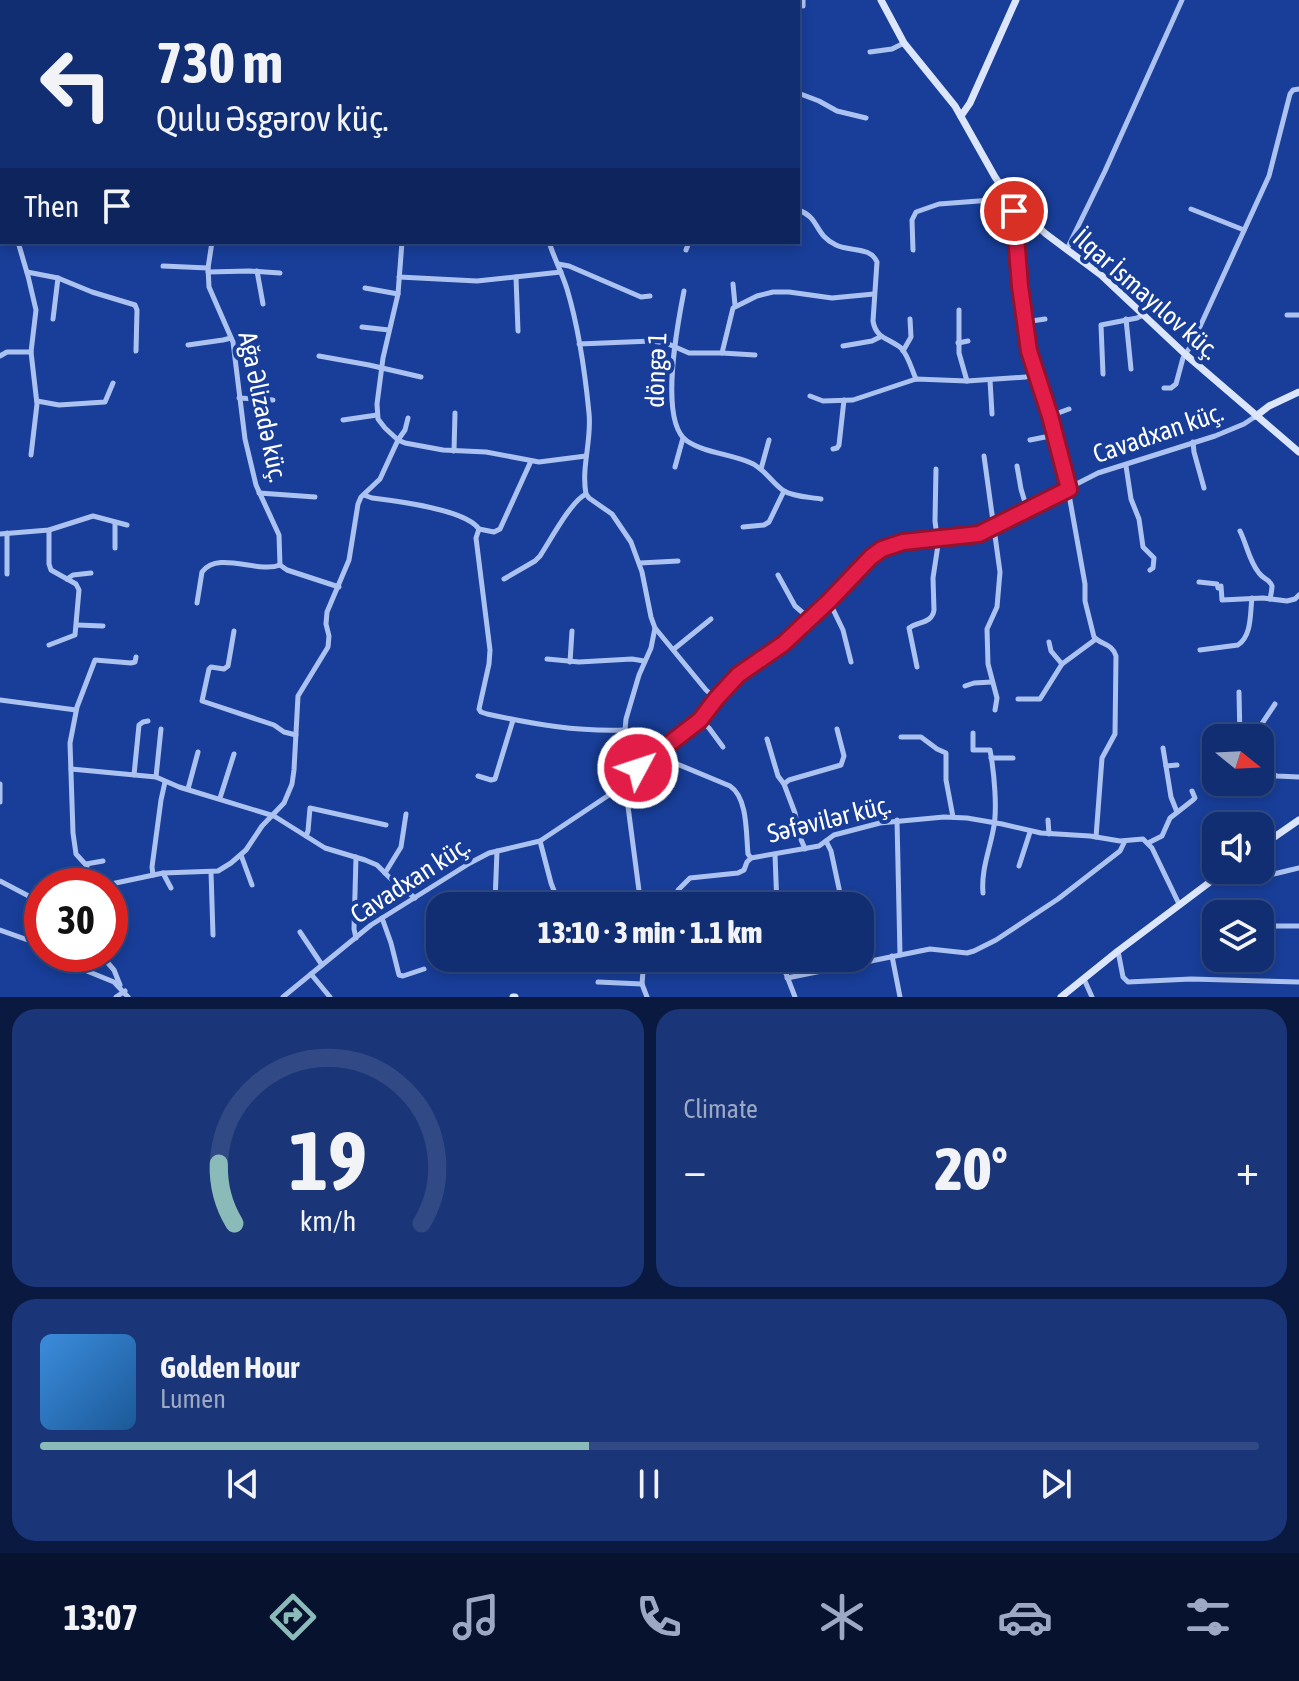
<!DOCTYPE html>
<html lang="en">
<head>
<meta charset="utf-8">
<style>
  :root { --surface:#122e73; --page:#1b3678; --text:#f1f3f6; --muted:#9ca8c4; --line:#314a85; --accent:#8bbbb9 }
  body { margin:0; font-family:"Asap Condensed",sans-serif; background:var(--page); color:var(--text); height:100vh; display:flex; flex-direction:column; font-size:30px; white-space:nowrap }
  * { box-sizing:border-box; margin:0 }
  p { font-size:26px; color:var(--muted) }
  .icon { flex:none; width:44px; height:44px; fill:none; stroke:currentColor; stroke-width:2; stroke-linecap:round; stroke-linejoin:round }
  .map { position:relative; height:997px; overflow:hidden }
  .sheet { display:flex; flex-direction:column; gap:12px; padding:12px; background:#0a193f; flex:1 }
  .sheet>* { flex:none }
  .banner { position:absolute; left:0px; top:0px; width:800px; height:244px; box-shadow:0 4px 12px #0003,0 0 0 2px var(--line); background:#122e73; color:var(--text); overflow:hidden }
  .needle { width:52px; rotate:108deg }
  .fabs { position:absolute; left:1202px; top:724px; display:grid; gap:16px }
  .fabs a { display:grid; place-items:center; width:72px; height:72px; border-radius:16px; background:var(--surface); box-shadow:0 4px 12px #0003,0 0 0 2px var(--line); font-size:40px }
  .speed { position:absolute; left:24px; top:868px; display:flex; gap:16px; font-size:40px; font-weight:700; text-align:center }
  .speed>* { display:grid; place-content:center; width:104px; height:104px; border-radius:50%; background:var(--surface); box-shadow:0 4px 12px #0003,0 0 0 2px var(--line); line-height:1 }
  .speed .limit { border:12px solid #d22; background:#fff; color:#111 }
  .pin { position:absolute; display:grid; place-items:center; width:68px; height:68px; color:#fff; margin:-34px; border:4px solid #fff; border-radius:50%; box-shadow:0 2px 8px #0007 }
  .me { position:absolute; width:88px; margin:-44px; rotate:50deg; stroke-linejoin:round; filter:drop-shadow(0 0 6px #0008) }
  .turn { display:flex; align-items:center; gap:28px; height:168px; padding:0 24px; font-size:36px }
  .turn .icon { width:104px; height:104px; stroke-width:2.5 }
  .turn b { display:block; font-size:56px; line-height:68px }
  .then { display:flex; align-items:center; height:76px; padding:0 24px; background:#0003; gap:16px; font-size:30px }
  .big { font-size:60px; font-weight:800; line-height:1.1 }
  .sheet .tile { flex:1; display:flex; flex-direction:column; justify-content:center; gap:12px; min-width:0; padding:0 28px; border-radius:24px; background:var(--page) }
  .sheet .dial { align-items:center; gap:0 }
  .dial svg { height:208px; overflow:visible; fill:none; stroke:var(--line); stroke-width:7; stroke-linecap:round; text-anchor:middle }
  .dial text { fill:var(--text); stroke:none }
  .song { display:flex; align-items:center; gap:24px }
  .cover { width:96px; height:96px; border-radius:12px; background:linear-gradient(135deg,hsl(210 70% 55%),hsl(210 70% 35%)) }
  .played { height:8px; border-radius:4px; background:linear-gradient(90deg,var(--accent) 45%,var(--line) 45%) }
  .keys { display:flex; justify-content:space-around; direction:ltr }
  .heat { display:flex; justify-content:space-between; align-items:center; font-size:44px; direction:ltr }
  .sheet .tiles { flex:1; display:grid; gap:12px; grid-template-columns:1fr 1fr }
  .tile:last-child { grid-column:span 2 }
  .trip { position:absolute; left:426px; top:892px; width:448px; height:80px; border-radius:24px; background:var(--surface); box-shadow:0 4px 12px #0003,0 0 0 2px var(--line); font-weight:800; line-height:80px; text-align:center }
  .dock { display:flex; height:128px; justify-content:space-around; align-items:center; background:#07122e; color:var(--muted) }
  .dock .icon { width:56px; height:56px }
  .dock .selected { color:var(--accent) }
  .dock b { font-size:36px; color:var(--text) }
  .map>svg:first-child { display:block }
</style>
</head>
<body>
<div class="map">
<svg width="1299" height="997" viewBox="0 0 1299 997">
  <rect width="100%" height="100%" fill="#183e99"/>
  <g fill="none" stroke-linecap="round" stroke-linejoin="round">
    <g stroke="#acc2f1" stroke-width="5">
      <path d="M264 0V2"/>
      <path d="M442 0 444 2"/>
      <path d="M571 0 572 2"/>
      <path d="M653 0H687"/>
      <path d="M704 0 705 1"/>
      <path d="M726 0 727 2"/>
      <path d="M436 2 437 0"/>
      <path d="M803 6V0"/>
      <path d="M0 41H2"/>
      <path d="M870 52 892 49 904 43"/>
      <path d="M798 93 819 101 837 111 866 118"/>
      <path d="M0 126H2"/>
      <path d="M0 198H2"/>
      <path d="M1015 206 1013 215 1020 286 1029 351 1050 416 1066 478 1085 584V601L1094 637C1101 645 1112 643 1116 656L1115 734 1102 758 1096 837"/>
      <path d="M1191 209 1244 230"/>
      <path d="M798 210C820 217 814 235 836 245 850 252 870 246 877 262L873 321C876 339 889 338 901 348 908 355 912 370 916 379"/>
      <path d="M18 242 28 276 36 310 31 352 37 404 31 455"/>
      <path d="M212 242 208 268 209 287 233 342 245 439 256 485 279 535 280 565 287 570 339 587"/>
      <path d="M402 242 398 294 383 358 377 404 378 419 385 428 398 440 405 443 443 450 486 452 539 462 586 456"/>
      <path d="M549 242C554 258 562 273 567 289 579 329 585 372 589 413 592 440 581 467 586 494L589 498 612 514 631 542 642 572 651 617 655 628 706 690 716 699"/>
      <path d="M1067 249 1105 171 1182 0"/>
      <path d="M686 250 689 242"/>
      <path d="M913 250 912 220 916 212 939 204 992 200 1005 194"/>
      <path d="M558 264 569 266 641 297 650 296"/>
      <path d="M163 266 208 268"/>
      <path d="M257 271 263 304"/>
      <path d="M27 272 58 278 92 292 135 305 137 310 136 351"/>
      <path d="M208 272 249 271 280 273"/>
      <path d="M399 277 477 281 561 272"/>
      <path d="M516 277 518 331"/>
      <path d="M733 284 735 305"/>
      <path d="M365 288 398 294"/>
      <path d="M684 291C678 322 658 421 687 441 705 453 731 454 751 463 765 469 772 483 784 491 794 497 810 497 821 499"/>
      <path d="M959 310V353L967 381"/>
      <path d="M1287 315H1299"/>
      <path d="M53 319 58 278"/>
      <path d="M1126 319 1131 369"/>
      <path d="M1025 322 1045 319"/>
      <path d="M362 327 389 330"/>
      <path d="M958 343 968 341"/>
      <path d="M579 344 652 341 666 343 689 353H722L733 308 757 296 773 292H789L832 298 874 294"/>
      <path d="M188 345 223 340 231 338"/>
      <path d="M843 346 872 341 880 337"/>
      <path d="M903 351 911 337 910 319"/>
      <path d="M722 353 755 355"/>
      <path d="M0 356 7 352H31"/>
      <path d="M319 356 369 365 421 377"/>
      <path d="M1103 374 1101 325 1137 318 1143 315"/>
      <path d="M990 380 992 414"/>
      <path d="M1164 388H1171L1176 384 1183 358 1192 344 1269 176 1290 94 1293 90 1299 89"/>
      <path d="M810 396 823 401 853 400 916 379 967 381 1026 377 1035 374"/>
      <path d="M239 398 273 400"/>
      <path d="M37 401 59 405 105 402 113 383"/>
      <path d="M1050 416 1069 409"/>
      <path d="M343 420 377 415"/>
      <path d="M1030 440 1055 435"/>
      <path d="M1193 442 1194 452 1204 488"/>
      <path d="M833 449 837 448 839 445 844 400"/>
      <path d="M454 451 455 413"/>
      <path d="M984 456 1000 572 997 607 987 629 988 664 997 698 995 710"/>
      <path d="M531 461 500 529 494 532 479 529 476 538 490 650 489 664 479 709 481 712 487 714C533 724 578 732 625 730"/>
      <path d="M1017 466 1021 489 1027 509"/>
      <path d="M1126 466 1131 499 1139 519 1143 547 1154 558 1153 568 1150 570"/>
      <path d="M675 467 683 438"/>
      <path d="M761 469 769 440"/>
      <path d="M259 493 315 497"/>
      <path d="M364 495 372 498C396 501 465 509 479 529"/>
      <path d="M743 527 764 525 769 522 784 491"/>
      <path d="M49 530V564L51 570 76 584 79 590 75 635 49 645"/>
      <path d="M1240 531C1247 545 1249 561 1259 573 1263 579 1270 579 1272 586 1272 590 1271 594 1270 599"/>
      <path d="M7 533V574"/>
      <path d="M0 534 49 530 93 516 127 525"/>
      <path d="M115 548V523"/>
      <path d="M640 563 678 561"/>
      <path d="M778 575 795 606 810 619"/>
      <path d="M67 579 73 575 91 573"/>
      <path d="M504 579 535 561 540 556C550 541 571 501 586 494"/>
      <path d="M1199 582 1217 584 1218 588"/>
      <path d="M1221 586 1222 600 1263 598 1287 601 1295 599 1299 595"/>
      <path d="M829 601 843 630 851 662"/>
      <path d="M197 603 202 572C218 550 258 574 280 565"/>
      <path d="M77 625 103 626"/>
      <path d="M234 631 228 666 224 669 211 667 209 669 202 701 274 725 284 732 296 735"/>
      <path d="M1049 642 1051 651 1062 664"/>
      <path d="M674 649 711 619"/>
      <path d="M1200 650 1238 645C1252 636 1250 613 1252 598"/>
      <path d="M547 659 579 662 632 659 644 661"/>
      <path d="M570 662 572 631"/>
      <path d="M917 667 909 628C918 621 932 624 934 610L933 578 938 545 935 521 936 469"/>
      <path d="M965 686 974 683 992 682"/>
      <path d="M1239 692 1240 738"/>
      <path d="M1018 699H1040L1062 664 1096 639"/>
      <path d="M0 700 76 710"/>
      <path d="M700 720 709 728 723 747"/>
      <path d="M973 733V750H990C994 771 998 811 993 831 989 852 981 871 983 893"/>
      <path d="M901 737H921L937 749 946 753V780L953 817"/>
      <path d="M1256 738 1259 728 1275 704"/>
      <path d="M767 739 778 776 784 784"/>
      <path d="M1208 746 1216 745"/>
      <path d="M1163 748 1171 797 1177 812"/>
      <path d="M656 753 665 759 730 786C748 798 746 834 748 854L751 858 819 846 834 835 880 823 944 817 967 818 1002 824 1041 833 1090 836 1120 841 1143 839 1152 848 1179 904"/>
      <path d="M1260 753 1270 774 1277 776 1299 777"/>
      <path d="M991 758H1013"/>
      <path d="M1166 766 1177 765"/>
      <path d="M71 769 156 777 179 787 274 816 325 848 365 860 377 865 390 878 415 898"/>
      <path d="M134 775 139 725 143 722 148 721"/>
      <path d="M478 776 491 780 495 779 513 720"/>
      <path d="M156 777 161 729"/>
      <path d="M629 778 625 764 627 739 625 730 626 719 639 675 651 648 655 628"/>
      <path d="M0 784V802"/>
      <path d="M623 785 626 791 641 906"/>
      <path d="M188 789 198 752"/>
      <path d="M220 798 234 754"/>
      <path d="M897 820 900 955"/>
      <path d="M1048 820 1049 834"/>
      <path d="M306 836 308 831 310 808 386 825"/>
      <path d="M540 841 551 883 560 906"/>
      <path d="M826 841 831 851 841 898"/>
      <path d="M1148 843 1162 836 1170 818 1193 800 1195 798 1192 791"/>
      <path d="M805 849 800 837 795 813 784 784 789 780 841 765 844 756 837 729"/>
      <path d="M241 855 252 885"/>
      <path d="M775 855 777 906"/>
      <path d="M86 864 103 861"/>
      <path d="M1019 866 1030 832"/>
      <path d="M1229 870C1246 885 1279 872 1299 868"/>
      <path d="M211 872 213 935"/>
      <path d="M163 873 171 888"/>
      <path d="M385 873 401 847 406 814"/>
      <path d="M153 875 152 867 161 800 165 782"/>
      <path d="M0 881 40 902"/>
      <path d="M83 885 111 884 163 873 218 871 231 863 246 850 262 826 284 803 292 784 294 770 298 696 328 647 329 636 326 624 327 612 349 560 358 504 361 497 380 479 398 440 405 430 408 418"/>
      <path d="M83 886 87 866 76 854 73 833 70 743 77 707 95 660 131 663 135 662 136 657"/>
      <path d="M678 890 690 878 738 873 744 870 747 862 751 858"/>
      <path d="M495 902 497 851"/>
      <path d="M602 906V900L605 896 638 893"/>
      <path d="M382 918 391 943 399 975 403 976 424 969"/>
      <path d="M1274 926H1299"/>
      <path d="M0 930 42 945"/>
      <path d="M300 932 322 965"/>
      <path d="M356 938 354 929 356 857"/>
      <path d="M1118 951 1123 977 1128 982 1191 979 1299 982"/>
      <path d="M57 954 77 967 114 982 128 997"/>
      <path d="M100 954 114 970 120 985"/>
      <path d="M892 956 900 997"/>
      <path d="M644 958 642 984 647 997"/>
      <path d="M780 958 795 997"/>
      <path d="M311 974 330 997"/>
      <path d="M787 978 930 949 967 953 974 951 996 940 1058 899 1120 851 1125 841"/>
      <path d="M1084 979 1092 997"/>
      <path d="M598 982 642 984"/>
      <path d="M116 997 125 991"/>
      <path d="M283 997 371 925 470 863 489 853 540 841 621 787 646 762 700 720 720 694 738 675 783 644 810 619 871 557 882 549 896 544 979 534 1098 473 1215 436 1244 424 1256 416"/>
    </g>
    <g stroke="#dbe5fc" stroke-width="7">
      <path d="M881 0 904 43 955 106 995 177 1015 206 1046 234 1101 275 1185 354 1299 452"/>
      <path d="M961 116 970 103 1016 0"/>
      <path d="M1256 416 1269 406 1299 392"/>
      <path d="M1260 847 1299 820"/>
      <path d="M513 997H515"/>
      <path d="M1061 997 1118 951 1226 870"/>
    </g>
  </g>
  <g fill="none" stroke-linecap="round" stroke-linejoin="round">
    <defs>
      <path id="route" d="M638 768 700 720 716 699 738 675 783 644 829 601 871 557 882 549 903 542 979 534 1069 489 1050 416 1029 351 1020 286 1014 211"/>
    </defs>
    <use href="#route" stroke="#92132f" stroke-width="20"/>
    <use href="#route" stroke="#e11d48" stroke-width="14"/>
  </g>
  <g text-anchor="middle" stroke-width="8" stroke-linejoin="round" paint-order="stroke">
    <g font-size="26" fill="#fff" stroke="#183e99">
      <text transform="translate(1146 294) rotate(41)" y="9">İlqar İsmayılov küç.</text>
      <text transform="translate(656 370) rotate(-88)" y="9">döngə 1</text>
      <text transform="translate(263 407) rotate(78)" y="9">Ağa Əlizadə küç.</text>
      <text transform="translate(1158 433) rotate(-19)" y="9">Cavadxan küç.</text>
      <text transform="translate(829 819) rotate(-14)" y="9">Səfəvilər küç.</text>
      <text transform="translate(410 880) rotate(-33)" y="9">Cavadxan küç.</text>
    </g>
  </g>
</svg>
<div class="fabs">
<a><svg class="needle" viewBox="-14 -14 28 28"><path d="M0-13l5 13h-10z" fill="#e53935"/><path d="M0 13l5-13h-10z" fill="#9ca8c4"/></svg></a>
<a><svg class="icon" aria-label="sound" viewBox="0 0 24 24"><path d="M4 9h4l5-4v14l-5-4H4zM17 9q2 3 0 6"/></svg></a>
<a><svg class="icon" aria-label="layers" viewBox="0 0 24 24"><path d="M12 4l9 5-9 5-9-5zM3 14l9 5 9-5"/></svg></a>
</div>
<div class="speed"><div class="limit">30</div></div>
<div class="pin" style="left:1014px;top:211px;background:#d93025"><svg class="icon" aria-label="arrive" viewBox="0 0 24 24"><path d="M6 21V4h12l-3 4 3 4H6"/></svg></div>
<svg class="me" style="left:638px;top:768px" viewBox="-20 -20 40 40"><circle r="17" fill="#e11d48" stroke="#fff" stroke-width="3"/><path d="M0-11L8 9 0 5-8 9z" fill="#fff"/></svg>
<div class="trip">13:10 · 3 min · 1.1 km</div>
<div class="banner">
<div class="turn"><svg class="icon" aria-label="left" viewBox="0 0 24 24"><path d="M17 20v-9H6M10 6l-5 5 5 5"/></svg><div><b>730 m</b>Qulu Əsgərov küç.</div></div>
<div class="then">Then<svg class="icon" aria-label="arrive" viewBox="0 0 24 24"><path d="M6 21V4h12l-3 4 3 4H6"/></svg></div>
</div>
</div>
<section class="sheet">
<div class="tiles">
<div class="tile dial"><svg viewBox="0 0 100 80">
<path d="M14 69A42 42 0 1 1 86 69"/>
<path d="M14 69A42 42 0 0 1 8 46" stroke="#8bbbb9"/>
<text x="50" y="56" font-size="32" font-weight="700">19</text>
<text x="50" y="72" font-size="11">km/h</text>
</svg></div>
<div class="tile"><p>Climate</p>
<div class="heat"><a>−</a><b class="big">20°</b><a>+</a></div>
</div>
<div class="tile">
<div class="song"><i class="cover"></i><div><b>Golden Hour</b><p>Lumen</p></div></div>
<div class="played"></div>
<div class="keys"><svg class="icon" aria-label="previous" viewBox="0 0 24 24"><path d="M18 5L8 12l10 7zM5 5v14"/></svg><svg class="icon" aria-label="pause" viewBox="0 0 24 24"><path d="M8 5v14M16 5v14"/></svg><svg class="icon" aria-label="next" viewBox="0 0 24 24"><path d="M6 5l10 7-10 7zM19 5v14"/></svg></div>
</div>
</div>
</section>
<nav class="dock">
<b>13:07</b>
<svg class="icon selected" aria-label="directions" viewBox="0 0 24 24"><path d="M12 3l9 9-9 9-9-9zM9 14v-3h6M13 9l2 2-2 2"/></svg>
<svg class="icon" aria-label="music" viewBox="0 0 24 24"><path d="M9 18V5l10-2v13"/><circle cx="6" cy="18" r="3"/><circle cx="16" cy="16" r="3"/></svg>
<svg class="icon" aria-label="phone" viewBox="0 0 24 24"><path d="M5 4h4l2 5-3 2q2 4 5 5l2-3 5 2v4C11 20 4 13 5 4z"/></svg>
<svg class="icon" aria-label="climate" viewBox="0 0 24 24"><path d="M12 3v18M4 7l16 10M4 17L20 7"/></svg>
<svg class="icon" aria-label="car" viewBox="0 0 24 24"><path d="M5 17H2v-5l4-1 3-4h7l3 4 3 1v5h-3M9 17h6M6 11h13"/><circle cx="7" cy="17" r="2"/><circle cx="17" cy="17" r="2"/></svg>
<svg class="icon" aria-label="filters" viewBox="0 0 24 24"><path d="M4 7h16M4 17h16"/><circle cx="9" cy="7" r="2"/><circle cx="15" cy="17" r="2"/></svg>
</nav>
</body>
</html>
